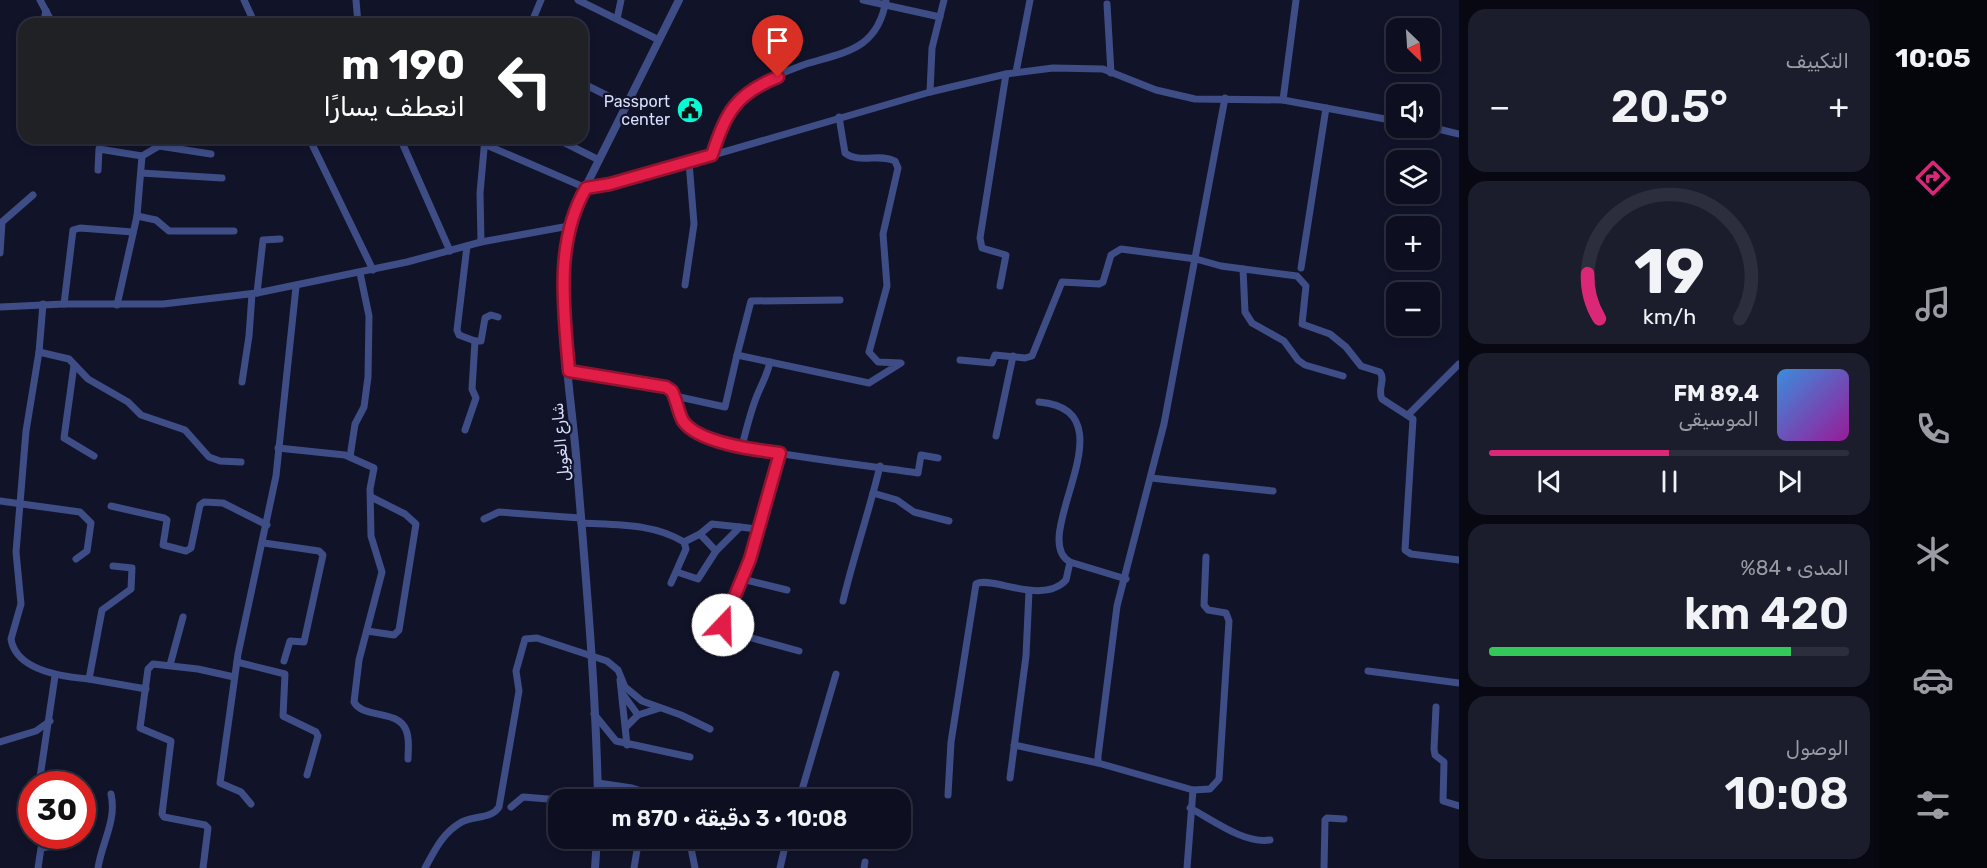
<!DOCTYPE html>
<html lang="ar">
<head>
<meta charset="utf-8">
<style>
  :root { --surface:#0d0e1f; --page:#1b1c2c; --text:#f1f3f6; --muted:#9a9ca4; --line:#2d2e3d; --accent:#db2777 }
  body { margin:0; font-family:Rubik,"Noto Naskh Arabic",sans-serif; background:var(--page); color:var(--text); direction:rtl; height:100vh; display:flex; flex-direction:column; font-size:22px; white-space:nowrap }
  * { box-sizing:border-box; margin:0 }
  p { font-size:20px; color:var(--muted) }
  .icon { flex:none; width:33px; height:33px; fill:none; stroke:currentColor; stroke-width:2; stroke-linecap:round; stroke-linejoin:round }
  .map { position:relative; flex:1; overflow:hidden; direction:ltr }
  .drawer { display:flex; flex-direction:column; gap:9px; padding:9px; background:#070811; width:420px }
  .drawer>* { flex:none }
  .hud { position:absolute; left:18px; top:18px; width:570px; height:126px; border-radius:18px; box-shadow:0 3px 9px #0003,0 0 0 2px var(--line); direction:rtl; background:#202124; color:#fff; overflow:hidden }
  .needle { width:39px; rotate:155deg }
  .buttons { position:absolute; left:1386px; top:18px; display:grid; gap:12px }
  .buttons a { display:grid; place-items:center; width:54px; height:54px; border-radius:12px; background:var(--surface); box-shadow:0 3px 9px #0003,0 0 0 2px var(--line); font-size:30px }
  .speed { position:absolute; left:18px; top:771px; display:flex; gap:12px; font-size:30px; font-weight:700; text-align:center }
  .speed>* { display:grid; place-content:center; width:78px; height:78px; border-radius:50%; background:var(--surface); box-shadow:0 3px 9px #0003,0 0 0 2px var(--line); line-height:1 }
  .speed .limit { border:9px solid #d22; background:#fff; color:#111 }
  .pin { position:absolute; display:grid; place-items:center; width:51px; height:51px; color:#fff; margin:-62px -26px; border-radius:50% 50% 50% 0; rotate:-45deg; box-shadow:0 0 6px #0007 }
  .pin .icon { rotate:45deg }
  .me { position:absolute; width:66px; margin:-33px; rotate:21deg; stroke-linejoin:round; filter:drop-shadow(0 0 4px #0008) }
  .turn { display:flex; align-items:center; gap:21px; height:126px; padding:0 24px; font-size:27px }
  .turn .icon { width:78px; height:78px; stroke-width:2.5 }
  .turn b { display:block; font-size:42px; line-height:51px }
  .big { font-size:45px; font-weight:600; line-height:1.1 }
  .drawer .widget { flex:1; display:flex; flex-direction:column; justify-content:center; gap:9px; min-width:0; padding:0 21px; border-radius:18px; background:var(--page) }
  .drawer .dial { align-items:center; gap:0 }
  .dial svg { height:156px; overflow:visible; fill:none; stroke:var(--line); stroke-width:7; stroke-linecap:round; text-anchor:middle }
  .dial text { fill:var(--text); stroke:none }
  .song { display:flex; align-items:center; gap:18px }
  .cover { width:72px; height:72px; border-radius:9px; background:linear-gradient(135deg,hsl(210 70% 55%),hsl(300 70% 35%)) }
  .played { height:6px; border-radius:3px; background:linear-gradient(90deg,var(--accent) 50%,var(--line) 50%) }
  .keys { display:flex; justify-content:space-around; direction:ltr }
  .heat { display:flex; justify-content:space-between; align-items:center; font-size:33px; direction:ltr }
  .charge { height:9px; border-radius:4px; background:linear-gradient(90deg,#34c759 84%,var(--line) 0) }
  .trip { position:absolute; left:548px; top:789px; width:363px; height:60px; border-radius:18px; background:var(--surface); box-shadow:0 3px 9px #0003,0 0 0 2px var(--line); font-weight:600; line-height:60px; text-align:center; direction:rtl }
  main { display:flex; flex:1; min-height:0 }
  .tabs { display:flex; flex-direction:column; width:108px; justify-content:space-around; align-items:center; background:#05060c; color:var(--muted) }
  .tabs .icon { width:42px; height:42px }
  .tabs .on { color:var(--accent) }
  .tabs b { font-size:27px; color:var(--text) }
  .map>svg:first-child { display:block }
</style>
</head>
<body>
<main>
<nav class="tabs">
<b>10:05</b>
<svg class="icon on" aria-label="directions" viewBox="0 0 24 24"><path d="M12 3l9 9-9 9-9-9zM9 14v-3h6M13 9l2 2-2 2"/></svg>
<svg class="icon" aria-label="music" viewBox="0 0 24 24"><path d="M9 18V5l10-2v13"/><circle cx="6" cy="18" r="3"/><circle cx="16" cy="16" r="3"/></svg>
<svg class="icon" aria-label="phone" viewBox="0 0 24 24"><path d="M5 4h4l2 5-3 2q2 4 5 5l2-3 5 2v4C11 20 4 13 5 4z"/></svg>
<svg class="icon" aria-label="climate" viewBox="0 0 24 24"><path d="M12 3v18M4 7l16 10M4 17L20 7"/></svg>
<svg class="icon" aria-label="car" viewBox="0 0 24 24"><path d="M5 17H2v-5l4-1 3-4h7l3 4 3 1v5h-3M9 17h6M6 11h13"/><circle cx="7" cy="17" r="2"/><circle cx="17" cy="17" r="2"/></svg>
<svg class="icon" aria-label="filters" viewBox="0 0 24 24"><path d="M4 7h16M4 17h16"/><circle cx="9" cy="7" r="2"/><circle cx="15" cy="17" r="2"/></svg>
</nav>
<section class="drawer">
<div class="widget"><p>التكييف</p>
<div class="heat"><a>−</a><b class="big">20.5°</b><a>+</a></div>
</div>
<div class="widget dial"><svg viewBox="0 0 100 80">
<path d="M14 69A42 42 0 1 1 86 69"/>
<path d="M14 69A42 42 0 0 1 8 46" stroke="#db2777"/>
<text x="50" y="56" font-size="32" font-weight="700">19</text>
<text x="50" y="72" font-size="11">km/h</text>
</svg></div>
<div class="widget">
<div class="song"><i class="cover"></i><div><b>89.4 FM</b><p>الموسيقى</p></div></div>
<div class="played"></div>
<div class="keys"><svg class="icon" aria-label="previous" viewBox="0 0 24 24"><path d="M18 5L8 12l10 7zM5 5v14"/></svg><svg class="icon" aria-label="pause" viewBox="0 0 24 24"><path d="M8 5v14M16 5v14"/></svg><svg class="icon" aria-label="next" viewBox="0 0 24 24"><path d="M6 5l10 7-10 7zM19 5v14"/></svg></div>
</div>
<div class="widget"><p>المدى · 84%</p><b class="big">420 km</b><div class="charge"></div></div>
<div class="widget"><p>الوصول</p><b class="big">10:08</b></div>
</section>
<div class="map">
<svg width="1459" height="868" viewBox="0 0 1459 868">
  <rect width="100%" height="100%" fill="#111329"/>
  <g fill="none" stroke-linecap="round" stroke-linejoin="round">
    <g stroke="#3e4d86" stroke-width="7">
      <path d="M40 0 53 24"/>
      <path d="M244 0 255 24"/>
      <path d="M356 0 358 24"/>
      <path d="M578 0 659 40"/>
      <path d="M863 0 940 17"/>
      <path d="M1107 4 1111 73"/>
      <path d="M617 19 621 0"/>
      <path d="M43 24 46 11"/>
      <path d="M531 24 541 0"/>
      <path d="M1016 72 1030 0"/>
      <path d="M582 83 626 105"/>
      <path d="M930 92 932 48 944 0"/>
      <path d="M1283 100 1296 0"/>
      <path d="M21 114 24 104"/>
      <path d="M1430 127 1459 134"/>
      <path d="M309 138 373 270"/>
      <path d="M400 138 450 251"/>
      <path d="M555 138 599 160"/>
      <path d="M484 144 586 188 610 185 930 92 1006 74 1053 68 1103 69 1156 90 1195 99 1283 100 1396 121"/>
      <path d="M712 155C721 129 729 100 755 86 770 77 790 70 806 64 846 52 878 49 886 0"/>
      <path d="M142 156 159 146 211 154"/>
      <path d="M98 170 99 149 142 156 137 216 117 305"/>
      <path d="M141 173 222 178"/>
      <path d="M137 216 156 220 169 231H234"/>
      <path d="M481 242 480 193 485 138"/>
      <path d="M467 246 457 330 459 335 475 341"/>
      <path d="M0 253 2 222 33 195"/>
      <path d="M1301 268 1326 108"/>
      <path d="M1243 269 1245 312 1252 323 1284 341 1298 360 1305 365 1343 376"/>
      <path d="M685 285 694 224 689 162"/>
      <path d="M1000 286 1006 255 982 248 980 238 1006 74"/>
      <path d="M257 293 263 240 280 239"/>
      <path d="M43 304 39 352 69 359 88 379 128 402 141 415 185 430 209 457 220 461 241 462"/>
      <path d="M64 304 73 230 80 228 133 232"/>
      <path d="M0 307 64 304H163L257 293 407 262 481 242 569 226"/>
      <path d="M475 341H481L485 318 491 315 498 317"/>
      <path d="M39 352 26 431 16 552 21 604 11 639C16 671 63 677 89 679"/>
      <path d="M737 355 751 301 840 300"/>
      <path d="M960 360 992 363 995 355 1025 358 1032 356 1062 282 1099 284 1103 282 1111 255 1121 249 1196 259 1221 266 1297 276 1306 286 1302 324 1330 334 1346 347 1361 366 1380 372C1386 380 1377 389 1382 399L1413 419 1405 550 1411 554 1459 560"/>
      <path d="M74 365 64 438 94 456"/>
      <path d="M569 371 666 387 672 391C678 403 679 418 689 428 711 450 878 466 918 473L921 455 938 458"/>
      <path d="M242 382 249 336 252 294"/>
      <path d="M675 396 725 407 737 355 869 383 901 363 878 362 869 352 887 286 883 234 898 168 895 161C880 153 859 164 845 153L839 117"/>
      <path d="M1039 402C1135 410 1026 538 1070 562"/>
      <path d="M1409 414 1459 364"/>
      <path d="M465 430 476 398 472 389 475 341"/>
      <path d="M996 436 1013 356"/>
      <path d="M742 446C746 430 750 414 756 398 761 385 767 376 770 362"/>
      <path d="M278 448 345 455 374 468 370 489 371 536 382 572 359 660 354 702C363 719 398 709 406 730 410 739 408 750 408 759"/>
      <path d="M780 453 750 559 724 625 730 632 799 651"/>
      <path d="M350 457 355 424 364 407 368 377 369 316 360 273"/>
      <path d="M1151 478 1273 491"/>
      <path d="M873 493 897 500 914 512 949 521"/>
      <path d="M0 501 80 512 91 523 87 551 76 559"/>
      <path d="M111 506 164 518 167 520 163 545 186 551 191 548 200 505 204 502 223 503 267 525"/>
      <path d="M484 519 499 512 580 518"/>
      <path d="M581 523C616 525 653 523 684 542L686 549 671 583"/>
      <path d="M684 542 700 534"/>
      <path d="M264 543 319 551 323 555 304 642 290 641 284 661"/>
      <path d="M716 551 700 534 712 524 740 527"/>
      <path d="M113 566 132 568 131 589 102 610 89 679 146 689"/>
      <path d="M677 572 698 579 716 551 740 527 757 529"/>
      <path d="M742 579 787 590"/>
      <path d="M843 601C854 555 869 512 880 466"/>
      <path d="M367 631 394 635 399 630 416 524 405 514 371 497"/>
      <path d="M237 662 285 674 283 716 316 732 318 736 307 775"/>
      <path d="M170 665 183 617"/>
      <path d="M1368 671 1459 683"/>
      <path d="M620 680 627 745"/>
      <path d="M622 693 638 715"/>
      <path d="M1436 707 1434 749 1435 755 1444 762 1443 801 1459 806"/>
      <path d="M594 714 616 741 690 757"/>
      <path d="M626 727 638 715 660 708"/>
      <path d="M0 742 36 731 50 721"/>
      <path d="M1014 745 1098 763"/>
      <path d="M1010 778 1026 656 1029 591"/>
      <path d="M598 783 632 788 670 800"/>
      <path d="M39 784 55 676"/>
      <path d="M1193 790 1210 789 1219 779 1229 621 1226 613 1208 610 1204 605 1206 557"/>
      <path d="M948 795 951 742 976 584C990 575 1043 606 1066 580L1070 562 1126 579"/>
      <path d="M799 800 836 674"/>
      <path d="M251 804 241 792 220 783 238 654 276 476 296 287"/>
      <path d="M511 807 523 797 561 800"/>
      <path d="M1190 808C1213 820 1244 844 1270 840"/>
      <path d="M689 838 695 868"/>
      <path d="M38 868 41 848 54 846 60 836"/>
      <path d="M98 868C102 842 117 820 111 794"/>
      <path d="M203 868 208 828 205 825 164 817 162 814 171 741 140 728 148 669 153 664 198 669 234 677"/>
      <path d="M425 868C435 850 442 834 460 823 472 815 491 820 499 807L519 691 516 671 525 639 537 638 607 661 618 670 625 687 642 701 681 715 710 729"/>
      <path d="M634 868 639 838"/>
      <path d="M780 868 787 838"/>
      <path d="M864 868 865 862"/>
      <path d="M1187 868 1193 790 1098 763V756L1117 606 1164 424 1225 98"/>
      <path d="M1324 868 1325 820 1327 818 1344 819"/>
    </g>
    <g stroke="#3e4d86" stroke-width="8">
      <path d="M598 800C596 685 585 569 576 455 569 374 549 275 580 198L679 0"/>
      <path d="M595 868 597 838"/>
    </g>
  </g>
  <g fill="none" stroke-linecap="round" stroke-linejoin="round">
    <defs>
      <path id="route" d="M723 625 750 559 780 453C755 450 698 443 683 421 678 412 677 401 672 391L666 387 569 371C564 310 554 243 586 188L610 184 712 155C726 113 735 94 778 77"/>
    </defs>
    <use href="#route" stroke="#92132f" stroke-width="15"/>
    <use href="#route" stroke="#e11d48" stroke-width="10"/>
  </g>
  <defs>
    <symbol id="civic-disc" viewBox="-11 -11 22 22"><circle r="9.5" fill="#0cf8d5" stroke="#111329"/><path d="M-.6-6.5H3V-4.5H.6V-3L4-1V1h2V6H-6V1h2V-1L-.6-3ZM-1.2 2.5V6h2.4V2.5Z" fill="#111"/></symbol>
  </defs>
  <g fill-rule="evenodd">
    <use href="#civic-disc" x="675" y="95" width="30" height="30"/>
  </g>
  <g text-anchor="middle" stroke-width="4.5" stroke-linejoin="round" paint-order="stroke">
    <g font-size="16" fill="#dadffe" stroke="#111329" text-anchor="end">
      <text x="670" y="107">Passport<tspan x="670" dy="18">center</tspan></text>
    </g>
    <g font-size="16" fill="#dadffe" stroke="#111329">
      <text transform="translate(560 442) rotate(-95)" y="6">شارع الغويل</text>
    </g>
  </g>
</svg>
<div class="buttons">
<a><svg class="needle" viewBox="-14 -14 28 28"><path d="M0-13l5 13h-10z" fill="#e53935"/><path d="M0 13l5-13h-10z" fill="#9a9ca4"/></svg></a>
<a><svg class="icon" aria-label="sound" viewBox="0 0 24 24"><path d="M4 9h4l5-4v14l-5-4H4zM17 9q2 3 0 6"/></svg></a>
<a><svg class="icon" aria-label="layers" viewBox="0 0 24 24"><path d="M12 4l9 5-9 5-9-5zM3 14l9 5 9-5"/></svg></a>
<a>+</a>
<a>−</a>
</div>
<div class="speed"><div class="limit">30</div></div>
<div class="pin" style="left:778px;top:77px;background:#d93025"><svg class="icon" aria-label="arrive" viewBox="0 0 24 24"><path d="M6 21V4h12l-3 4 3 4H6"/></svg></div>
<svg class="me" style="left:723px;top:625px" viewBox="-20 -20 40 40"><circle r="19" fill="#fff"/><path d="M0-13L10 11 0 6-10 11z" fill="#e11d48"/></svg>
<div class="trip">10:08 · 3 دقيقة · 870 m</div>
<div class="hud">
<div class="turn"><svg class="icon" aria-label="left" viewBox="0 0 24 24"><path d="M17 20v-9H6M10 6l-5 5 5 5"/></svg><div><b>190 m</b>انعطف يسارًا</div></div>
</div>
</div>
</main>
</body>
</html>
